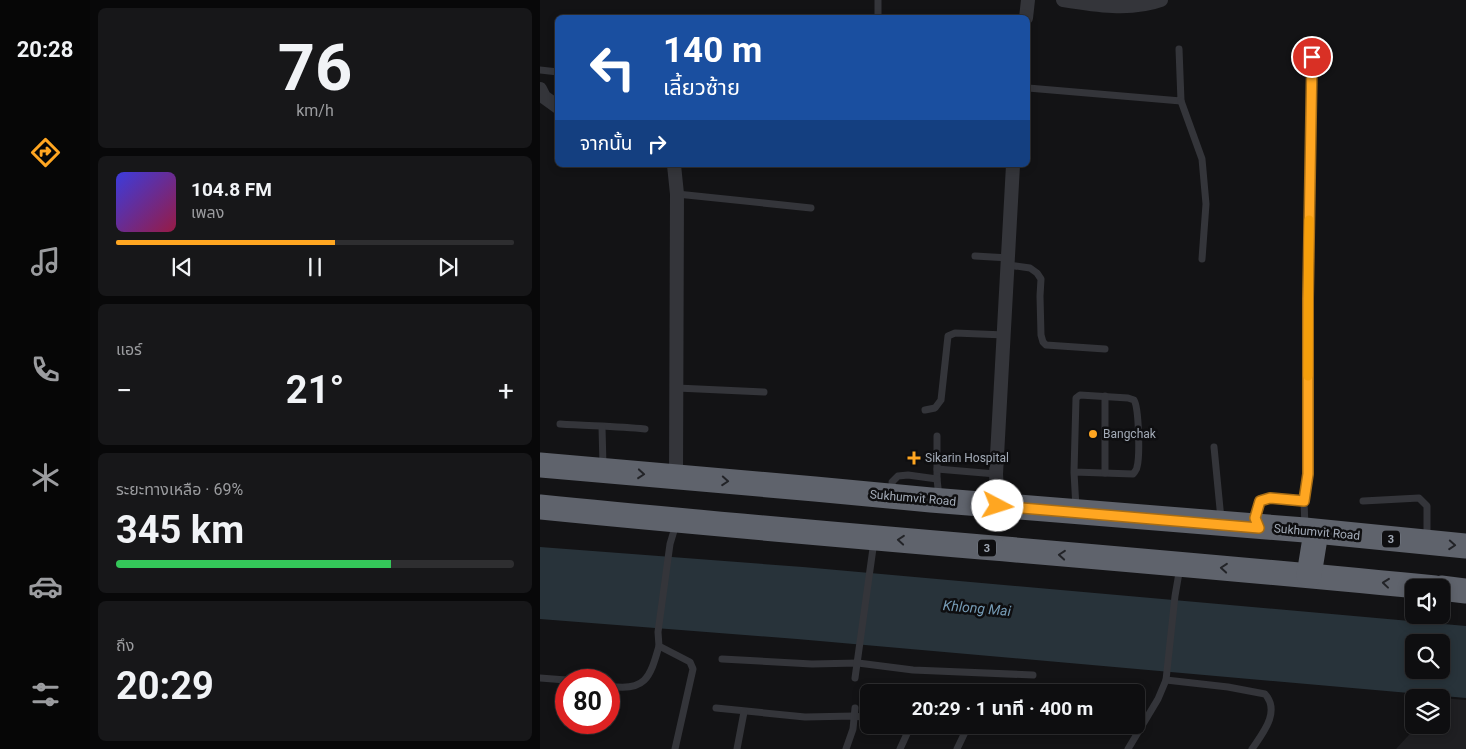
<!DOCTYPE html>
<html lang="th">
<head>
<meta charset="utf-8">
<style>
  :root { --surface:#0e0e10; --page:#171719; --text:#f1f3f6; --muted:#9b9c9f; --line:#2e2e30; --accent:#ffa621 }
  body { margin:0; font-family:Roboto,"Noto Sans Thai",sans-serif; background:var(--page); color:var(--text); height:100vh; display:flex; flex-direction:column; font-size:19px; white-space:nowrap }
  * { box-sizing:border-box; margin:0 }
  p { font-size:16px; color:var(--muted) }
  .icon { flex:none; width:28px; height:28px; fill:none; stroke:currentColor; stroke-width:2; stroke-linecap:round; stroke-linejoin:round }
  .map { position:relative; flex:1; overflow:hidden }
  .drawer { display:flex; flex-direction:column; gap:8px; padding:8px; background:#080809; width:450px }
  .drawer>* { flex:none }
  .top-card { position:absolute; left:15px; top:15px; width:475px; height:152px; border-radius:8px; box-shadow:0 2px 8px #0003,0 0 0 1px var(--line); background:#1a4fa0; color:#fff; overflow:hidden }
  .buttons { position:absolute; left:865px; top:579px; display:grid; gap:10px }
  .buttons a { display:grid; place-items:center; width:45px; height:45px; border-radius:8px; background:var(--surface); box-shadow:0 2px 8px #0003,0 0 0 1px var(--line); font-size:25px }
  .speed { position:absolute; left:15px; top:669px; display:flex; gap:10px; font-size:25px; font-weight:700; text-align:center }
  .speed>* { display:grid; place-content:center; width:65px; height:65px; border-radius:50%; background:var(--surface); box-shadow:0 2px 8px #0003,0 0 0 1px var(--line); line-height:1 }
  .speed .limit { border:8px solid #d22; background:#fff; color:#111 }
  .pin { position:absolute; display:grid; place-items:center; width:42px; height:42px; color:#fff; margin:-21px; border:2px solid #fff; border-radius:50%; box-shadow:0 1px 5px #0007 }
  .me { position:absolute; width:55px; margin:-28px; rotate:95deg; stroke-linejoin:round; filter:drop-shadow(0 0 4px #0008) }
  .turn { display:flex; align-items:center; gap:18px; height:105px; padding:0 25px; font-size:22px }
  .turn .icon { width:65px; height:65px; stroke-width:2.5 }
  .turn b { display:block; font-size:35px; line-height:42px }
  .then { display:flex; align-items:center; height:48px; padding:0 25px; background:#0003; gap:10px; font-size:19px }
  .big { font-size:38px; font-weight:700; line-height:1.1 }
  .drawer .tile { flex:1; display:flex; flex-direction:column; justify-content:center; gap:8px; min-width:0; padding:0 18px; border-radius:8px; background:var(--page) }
  .drawer .dial { align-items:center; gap:0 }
  .dial b { font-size:65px; line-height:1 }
  .song { display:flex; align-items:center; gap:15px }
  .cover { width:60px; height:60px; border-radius:8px; background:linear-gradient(135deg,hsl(240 70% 55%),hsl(340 70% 35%)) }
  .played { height:5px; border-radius:2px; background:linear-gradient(90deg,var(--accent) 55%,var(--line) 55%) }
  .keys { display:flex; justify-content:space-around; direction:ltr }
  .heat { display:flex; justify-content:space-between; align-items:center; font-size:28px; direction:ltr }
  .charge { height:8px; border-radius:4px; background:linear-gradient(90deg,#34c759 69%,var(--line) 0) }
  .trip { position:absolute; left:320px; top:684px; width:285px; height:50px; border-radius:8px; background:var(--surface); box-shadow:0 2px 8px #0003,0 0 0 1px var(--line); font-weight:700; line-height:50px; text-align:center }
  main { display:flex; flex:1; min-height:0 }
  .menu { display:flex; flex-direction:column; width:90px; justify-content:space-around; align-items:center; background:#060606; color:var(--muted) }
  .menu .icon { width:35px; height:35px }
  .menu .active { color:var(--accent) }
  .menu b { font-size:22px; color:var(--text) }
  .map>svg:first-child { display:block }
</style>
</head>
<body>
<main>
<nav class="menu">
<b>20:28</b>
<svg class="icon active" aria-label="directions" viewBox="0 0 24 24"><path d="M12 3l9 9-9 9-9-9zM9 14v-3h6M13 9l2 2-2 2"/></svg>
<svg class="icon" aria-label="music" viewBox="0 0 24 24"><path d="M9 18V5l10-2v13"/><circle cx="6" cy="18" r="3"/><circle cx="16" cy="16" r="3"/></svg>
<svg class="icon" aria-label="phone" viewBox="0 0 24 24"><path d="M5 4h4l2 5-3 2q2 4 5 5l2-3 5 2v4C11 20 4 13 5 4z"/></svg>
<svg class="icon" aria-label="climate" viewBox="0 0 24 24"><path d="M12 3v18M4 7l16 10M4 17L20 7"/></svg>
<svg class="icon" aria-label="car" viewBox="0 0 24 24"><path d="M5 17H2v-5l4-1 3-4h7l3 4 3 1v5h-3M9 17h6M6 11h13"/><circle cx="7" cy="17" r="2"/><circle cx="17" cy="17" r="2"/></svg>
<svg class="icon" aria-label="filters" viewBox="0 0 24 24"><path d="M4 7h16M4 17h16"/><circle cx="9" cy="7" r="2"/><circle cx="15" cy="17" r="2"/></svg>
</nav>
<section class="drawer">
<div class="tile dial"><b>76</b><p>km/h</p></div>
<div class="tile">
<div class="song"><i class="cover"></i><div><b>104.8 FM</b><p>เพลง</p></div></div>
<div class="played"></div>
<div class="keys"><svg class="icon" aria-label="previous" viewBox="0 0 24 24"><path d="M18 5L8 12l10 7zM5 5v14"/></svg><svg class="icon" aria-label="pause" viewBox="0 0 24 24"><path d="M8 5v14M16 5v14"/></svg><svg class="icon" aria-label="next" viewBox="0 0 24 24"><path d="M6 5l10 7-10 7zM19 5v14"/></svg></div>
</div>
<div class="tile"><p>แอร์</p>
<div class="heat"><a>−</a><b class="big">21°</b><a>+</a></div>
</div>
<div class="tile"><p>ระยะทางเหลือ · 69%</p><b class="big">345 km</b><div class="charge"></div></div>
<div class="tile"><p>ถึง</p><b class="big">20:29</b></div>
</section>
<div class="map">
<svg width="926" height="749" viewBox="0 0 926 749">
  <rect width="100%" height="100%" fill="#131315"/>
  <path fill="#1f1f22" d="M902 698 926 700V749H856L878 725H901Z"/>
  <path fill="#28333a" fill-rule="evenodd" d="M0 547 263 567 926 626V698L257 639 0 619ZM874 642H901V670H874Z"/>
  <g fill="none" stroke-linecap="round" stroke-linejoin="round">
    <g stroke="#34353a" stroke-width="7">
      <path d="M338 18V0"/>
      <path d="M0 70 18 72"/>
      <path d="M488 88 641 101 639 49"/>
      <path d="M641 101 662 159 666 204 662 259"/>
      <path d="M137 194 271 208"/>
      <path d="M435 256 469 258"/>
      <path d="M468 265 490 268 497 273 501 279 500 296 501 335 503 342 506 345 565 349"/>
      <path d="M137 388 224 392"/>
      <path d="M385 410 395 408 401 400 408 336 415 333 465 335"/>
      <path d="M20 424C49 426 77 426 105 429"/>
      <path d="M62 427 63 466"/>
      <path d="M397 436V479L399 497"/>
      <path d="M674 447 681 519"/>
      <path d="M397 469 456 474"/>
      <path d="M534 472 593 474C595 471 597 470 597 467 600 457 599 408 594 400L588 398 540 395 536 398 534 472 536 508"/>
      <path d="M565 473V396"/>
      <path d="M353 491 352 482 358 476 368 475 397 479"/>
      <path d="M823 501 879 498 887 506V537"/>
      <path d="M717 523 715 518 720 501 730 498 764 501"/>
      <path d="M765 527 764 501 768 474V299L772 57"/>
      <path d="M182 659 272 664 318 663 373 670 493 675"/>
      <path d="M0 678 26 680"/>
      <path d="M315 678 334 541"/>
      <path d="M626 680 688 687 725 694C741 712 722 734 712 749"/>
      <path d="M69 686C105 692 110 678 119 646"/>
      <path d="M176 708 265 717 314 716 329 718"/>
      <path d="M394 725 428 726 460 730"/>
      <path d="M135 749 153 669 150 662 119 646 118 632 130 544 136 524"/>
      <path d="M197 749 204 712"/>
      <path d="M306 749 313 729 315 708"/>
      <path d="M360 749 371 725"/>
      <path d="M417 749 428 726"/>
      <path d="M588 749 618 699 626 680 635 596 640 567"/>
    </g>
    <g stroke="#34353a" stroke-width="14">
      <path d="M523 0C554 5 591 11 621 0"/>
      <path d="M486 18 488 0"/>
      <path d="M0 89 4 97 18 107"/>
      <path d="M134 165 137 194 136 478"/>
      <path d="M458 506 456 474 473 165"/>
    </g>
    <g stroke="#5f636c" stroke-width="25">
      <path d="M0 465 275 489 391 500 765 530 926 546"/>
      <path d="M0 507C298 537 597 558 895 588"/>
      <path d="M769 575 776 532"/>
      <path d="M901 588 926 591"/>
    </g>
  </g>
  <defs><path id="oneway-chevron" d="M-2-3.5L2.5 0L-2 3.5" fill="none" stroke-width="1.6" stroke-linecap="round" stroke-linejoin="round" transform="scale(1.25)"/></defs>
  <g stroke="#222327">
    <use href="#oneway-chevron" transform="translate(101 474) rotate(5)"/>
    <use href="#oneway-chevron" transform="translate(185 481) rotate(4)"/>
    <use href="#oneway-chevron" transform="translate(361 540) rotate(-175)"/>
    <use href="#oneway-chevron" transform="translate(912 545) rotate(4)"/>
    <use href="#oneway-chevron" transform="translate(522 555) rotate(-175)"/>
    <use href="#oneway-chevron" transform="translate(684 568) rotate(-175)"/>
    <use href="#oneway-chevron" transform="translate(846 583) rotate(-174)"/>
  </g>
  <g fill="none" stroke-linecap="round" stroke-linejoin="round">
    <defs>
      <path id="route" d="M458 506 719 528 715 518 720 501 730 498 764 501 768 474V299L772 57"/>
    </defs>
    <use href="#route" stroke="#a66c15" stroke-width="12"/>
    <use href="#route" stroke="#ffa621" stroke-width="9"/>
    <path stroke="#f59e0b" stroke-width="9" d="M768 376 769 220"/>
  </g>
  <g fill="#ffa621" stroke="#0e0e10" stroke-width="2">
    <circle cx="553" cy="434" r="5"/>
    <path d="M371.5 450.5h5v5h5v5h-5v5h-5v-5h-5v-5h5z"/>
  </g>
  <g text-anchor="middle" stroke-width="5" stroke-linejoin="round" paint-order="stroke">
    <g fill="#0e0e10" stroke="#767c85" stroke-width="1">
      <rect x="842" y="530.5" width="18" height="17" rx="4"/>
      <rect x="438" y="539.5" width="18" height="17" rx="4"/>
    </g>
    <g font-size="11" font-weight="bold" fill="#a3abb7">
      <text x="851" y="543">3</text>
      <text x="447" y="552">3</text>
    </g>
    <g font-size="12" fill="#a3abb7" stroke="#0e0e10" text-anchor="start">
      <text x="563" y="438">Bangchak</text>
      <text x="385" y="462">Sikarin Hospital</text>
    </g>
    <g font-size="12" fill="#a3abb7" stroke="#0e0e10">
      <text transform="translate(373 498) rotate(5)" y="4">Sukhumvit Road</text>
      <text transform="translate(777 532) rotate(5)" y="4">Sukhumvit Road</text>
    </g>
    <g font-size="14" font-style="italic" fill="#769cb6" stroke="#0e0e10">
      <text transform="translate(437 608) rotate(5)" y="5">Khlong Mai</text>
    </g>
  </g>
</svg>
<div class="buttons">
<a><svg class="icon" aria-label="sound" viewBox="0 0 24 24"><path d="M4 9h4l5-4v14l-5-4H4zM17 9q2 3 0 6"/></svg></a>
<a><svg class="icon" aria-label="search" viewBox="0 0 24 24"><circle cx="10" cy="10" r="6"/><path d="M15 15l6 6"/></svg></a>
<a><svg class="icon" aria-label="layers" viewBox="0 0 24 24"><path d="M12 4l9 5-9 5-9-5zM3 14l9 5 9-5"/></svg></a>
</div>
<div class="speed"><div class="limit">80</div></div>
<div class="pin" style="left:772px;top:57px;background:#d93025"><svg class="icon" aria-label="arrive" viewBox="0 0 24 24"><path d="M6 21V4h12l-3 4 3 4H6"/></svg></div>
<svg class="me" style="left:458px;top:506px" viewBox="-20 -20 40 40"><circle r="19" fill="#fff"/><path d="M0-13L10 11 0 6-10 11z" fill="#ffa621"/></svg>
<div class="trip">20:29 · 1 นาที · 400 m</div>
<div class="top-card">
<div class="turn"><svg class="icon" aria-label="left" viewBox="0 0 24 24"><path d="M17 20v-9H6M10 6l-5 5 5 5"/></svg><div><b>140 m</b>เลี้ยวซ้าย</div></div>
<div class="then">จากนั้น<svg class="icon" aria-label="right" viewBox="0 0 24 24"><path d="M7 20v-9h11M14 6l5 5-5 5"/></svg></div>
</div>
</div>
</main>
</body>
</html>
